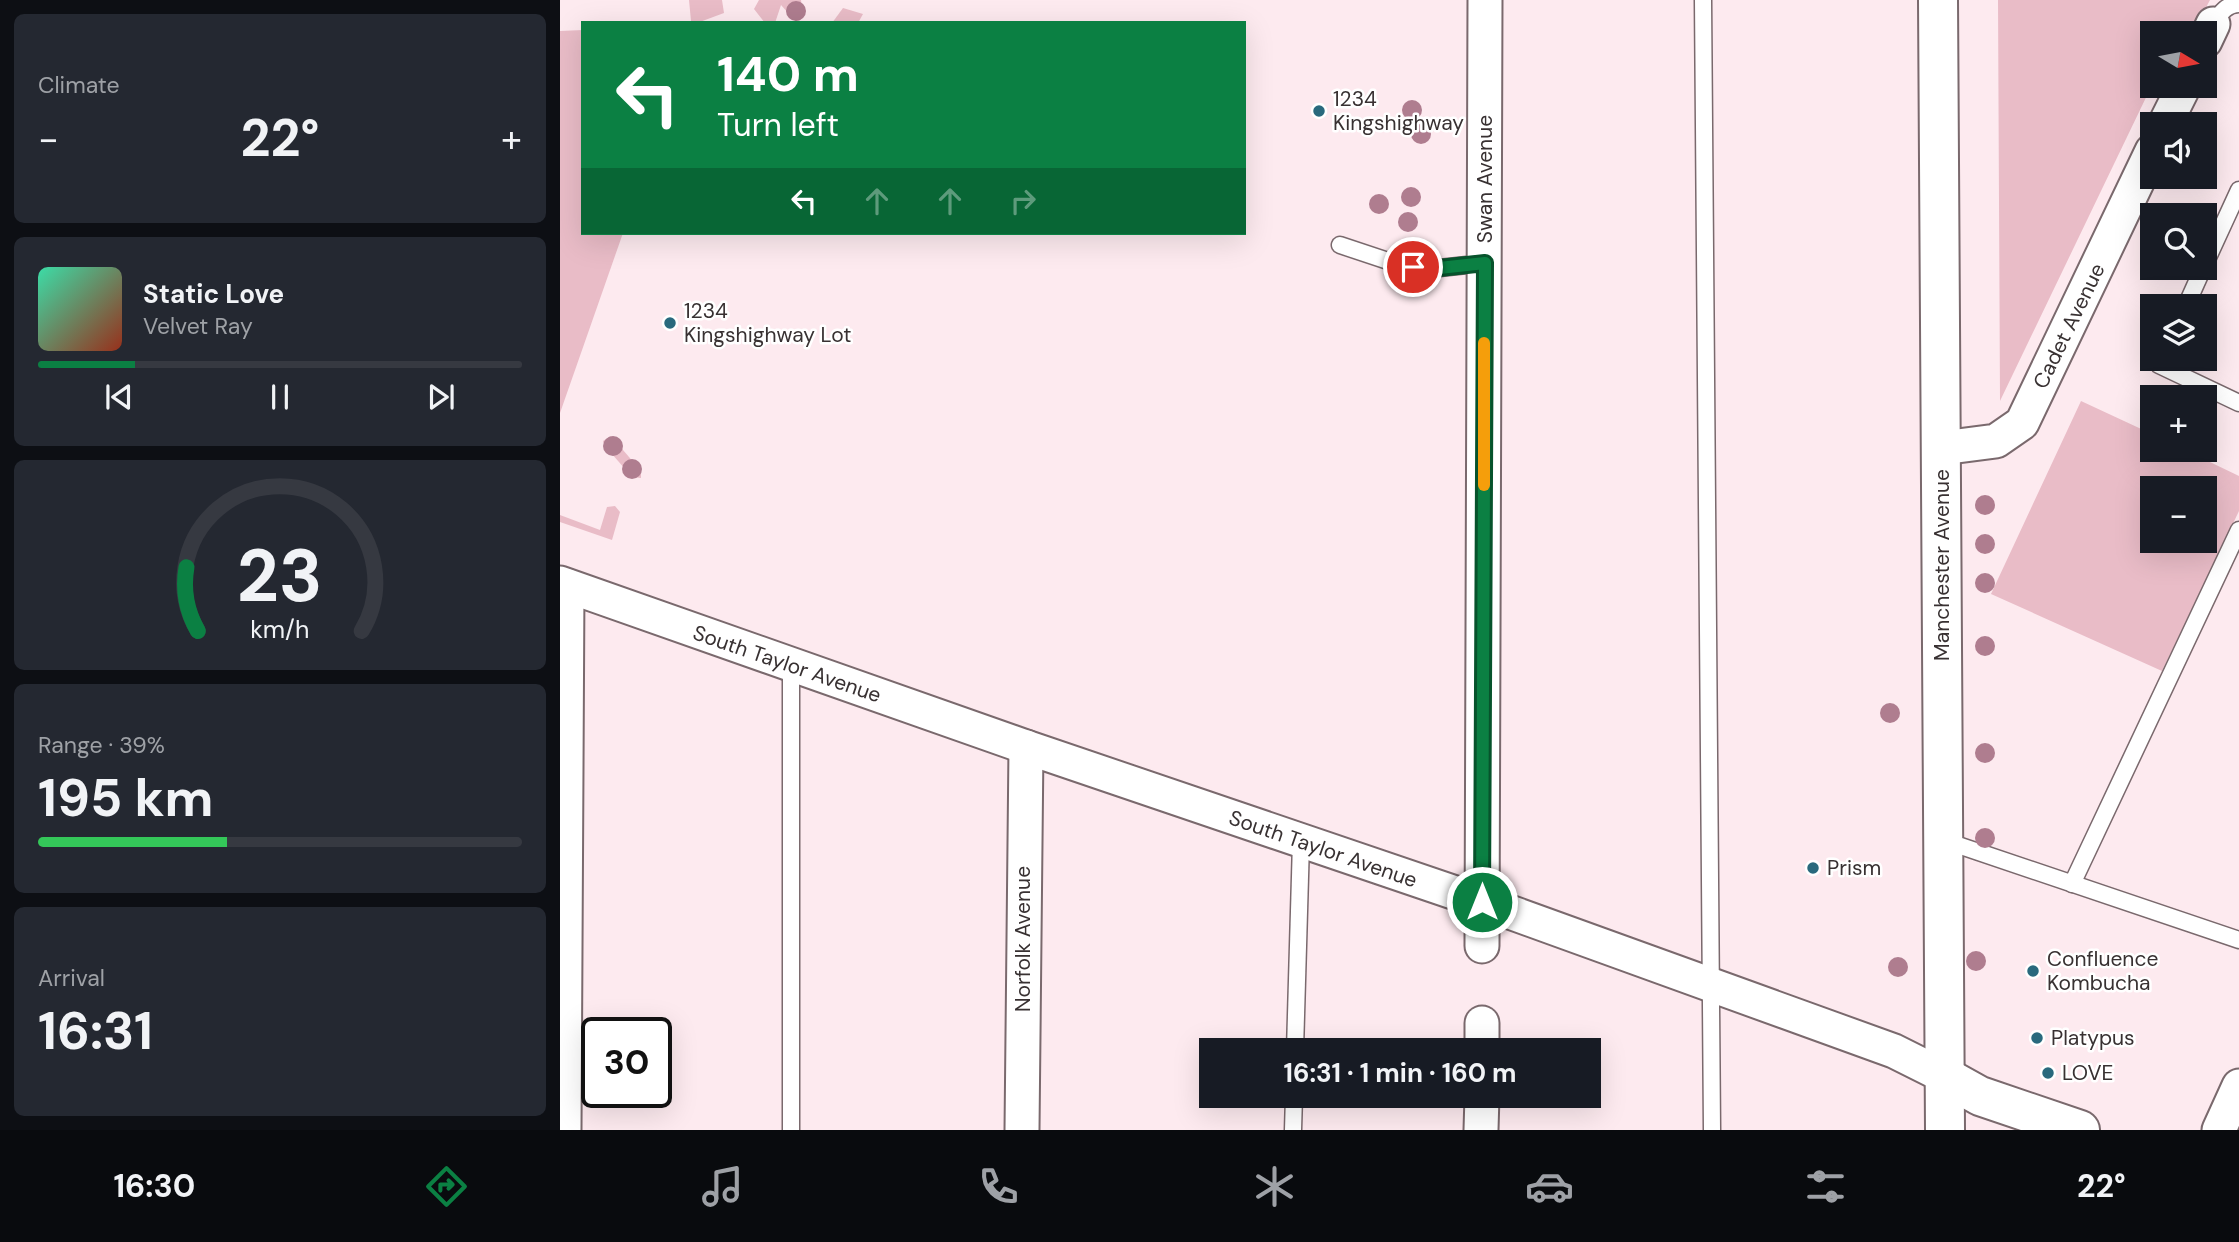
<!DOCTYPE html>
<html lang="en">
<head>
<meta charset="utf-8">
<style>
  :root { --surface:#171b24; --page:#242831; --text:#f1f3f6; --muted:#9ea1a6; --line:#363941; --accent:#0b8043 }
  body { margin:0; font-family:"DM Sans",sans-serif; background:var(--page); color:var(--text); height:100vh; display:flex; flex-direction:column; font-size:26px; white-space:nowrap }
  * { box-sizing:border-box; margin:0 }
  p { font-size:23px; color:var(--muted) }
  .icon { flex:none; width:38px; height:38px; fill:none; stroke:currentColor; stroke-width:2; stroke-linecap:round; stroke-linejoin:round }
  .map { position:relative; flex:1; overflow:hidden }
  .sheet { display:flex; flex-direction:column; gap:14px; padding:14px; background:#0d0f14; width:560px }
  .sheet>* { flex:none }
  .top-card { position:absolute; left:21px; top:21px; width:665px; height:214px; border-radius:0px; box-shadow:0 7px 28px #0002; background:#0b8043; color:#fff; overflow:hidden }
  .needle { width:46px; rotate:100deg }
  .controls { position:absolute; left:1580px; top:21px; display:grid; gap:14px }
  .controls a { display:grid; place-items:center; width:77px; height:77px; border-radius:0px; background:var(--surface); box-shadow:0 7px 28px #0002; font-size:35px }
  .speed { position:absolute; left:21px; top:1017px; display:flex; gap:14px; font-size:35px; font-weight:700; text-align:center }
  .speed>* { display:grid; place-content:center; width:91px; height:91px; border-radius:50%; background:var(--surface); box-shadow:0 7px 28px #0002; line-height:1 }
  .speed .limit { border:4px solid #111; border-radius:10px; background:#fff; color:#111 }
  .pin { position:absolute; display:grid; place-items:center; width:60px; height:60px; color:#fff; margin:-30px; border:4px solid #fff; border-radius:50%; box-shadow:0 2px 7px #0007 }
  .me { position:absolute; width:77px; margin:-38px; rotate:0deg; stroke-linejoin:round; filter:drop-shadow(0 0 5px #0008) }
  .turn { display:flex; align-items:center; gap:24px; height:147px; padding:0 21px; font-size:32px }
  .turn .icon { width:91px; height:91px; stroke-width:2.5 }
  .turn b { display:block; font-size:49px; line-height:60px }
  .lanes { display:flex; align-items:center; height:66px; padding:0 21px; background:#0003; justify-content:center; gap:35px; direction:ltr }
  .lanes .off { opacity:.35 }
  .big { font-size:52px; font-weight:700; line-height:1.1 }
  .sheet .card { flex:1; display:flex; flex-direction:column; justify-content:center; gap:10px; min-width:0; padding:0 24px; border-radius:10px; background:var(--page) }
  .sheet .dial { align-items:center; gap:0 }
  .dial svg { height:182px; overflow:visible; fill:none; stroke:var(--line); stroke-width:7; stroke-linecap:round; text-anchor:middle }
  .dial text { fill:var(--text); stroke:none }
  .song { display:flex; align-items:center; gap:21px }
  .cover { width:84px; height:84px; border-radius:10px; background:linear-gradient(135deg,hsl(160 70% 55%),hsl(10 70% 35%)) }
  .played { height:7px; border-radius:4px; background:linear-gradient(90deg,var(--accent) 20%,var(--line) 20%) }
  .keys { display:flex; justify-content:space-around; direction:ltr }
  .heat { display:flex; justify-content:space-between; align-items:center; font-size:38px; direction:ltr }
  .charge { height:10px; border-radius:5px; background:linear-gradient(90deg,#34c759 39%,var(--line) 0) }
  .trip { position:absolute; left:639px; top:1038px; width:402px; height:70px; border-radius:0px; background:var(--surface); box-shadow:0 7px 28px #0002; font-weight:700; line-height:70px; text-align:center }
  .tab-bar { display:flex; height:112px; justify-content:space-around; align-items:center; background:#090b0e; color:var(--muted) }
  .tab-bar .icon { width:49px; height:49px }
  .tab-bar .on { color:var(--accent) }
  .tab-bar b { font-size:32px; color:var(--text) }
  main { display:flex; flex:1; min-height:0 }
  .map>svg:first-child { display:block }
</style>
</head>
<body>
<main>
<section class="sheet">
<div class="card"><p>Climate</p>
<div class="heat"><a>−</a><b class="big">22°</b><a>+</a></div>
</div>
<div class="card">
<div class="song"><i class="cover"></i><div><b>Static Love</b><p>Velvet Ray</p></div></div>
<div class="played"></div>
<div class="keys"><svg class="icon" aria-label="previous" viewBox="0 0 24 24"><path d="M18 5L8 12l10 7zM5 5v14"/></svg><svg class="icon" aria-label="pause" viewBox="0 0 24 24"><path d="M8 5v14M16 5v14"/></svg><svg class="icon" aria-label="next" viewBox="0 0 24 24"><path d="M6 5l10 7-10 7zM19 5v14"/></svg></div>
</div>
<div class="card dial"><svg viewBox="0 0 100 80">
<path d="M14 69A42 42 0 1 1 86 69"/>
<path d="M14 69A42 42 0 0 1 9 41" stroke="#0b8043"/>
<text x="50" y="56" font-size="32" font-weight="700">23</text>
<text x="50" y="72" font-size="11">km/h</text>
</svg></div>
<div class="card"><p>Range · 39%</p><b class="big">195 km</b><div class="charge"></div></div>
<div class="card"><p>Arrival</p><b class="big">16:31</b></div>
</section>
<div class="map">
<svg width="1679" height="1130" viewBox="0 0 1679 1130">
  <rect width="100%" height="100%" fill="#fdeaef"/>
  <g fill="#e9bcc7" fill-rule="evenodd">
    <path d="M129 0H162L164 13 137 23H116L131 21Z"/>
    <path d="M199 0H241L243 17 237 23 221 5 215 23H205L194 9Z"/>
    <path d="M1438 0H1650L1632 33H1592V85L1440 401Z"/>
    <path d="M283 8 303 14 298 23H272Z"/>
    <path d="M23 30V233H63L0 413V31Z"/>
    <path d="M1521 401 1592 434V450H1625L1679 476V511L1602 671 1431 594ZM1592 488H1645V541H1592Z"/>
    <path d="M51 436 81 471V478L72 477 45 446 43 441Z"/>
    <path d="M55 506 60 512 52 540 0 522V515L40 530 47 507Z"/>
  </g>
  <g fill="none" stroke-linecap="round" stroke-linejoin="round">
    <defs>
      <g id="service">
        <path d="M1143 0 1152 1130"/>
        <path d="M1653 24C1660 14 1666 4 1679 4"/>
        <path d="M780 245 837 264 870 269 925 263"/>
        <path d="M1645 264 1679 190"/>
        <path d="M1626 306 1643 268"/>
        <path d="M1601 359 1599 365 1679 403"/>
        <path d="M1383 840 1679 940"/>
        <path d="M1512 884 1679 530"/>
        <path d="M735 1050 741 842"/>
        <path d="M231 1130V666"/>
        <path d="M733 1130 734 1096"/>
      </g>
      <g id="minor">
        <path d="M1645 41 1653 24"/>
        <path d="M1605 124 1624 86"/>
        <path d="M1382 448 1436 441 1462 423 1592 151"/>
        <path d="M0 583 466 747 922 902 1334 1051 1384 1076"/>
        <path d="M922 946 925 0"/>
        <path d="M922 1050V1023"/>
        <path d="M4 1130 7 586"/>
        <path d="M462 1130 466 747"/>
        <path d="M921 1130 922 1096"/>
        <path d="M1659 1130 1679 1086"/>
      </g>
      <path id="tertiary" d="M1384 1076 1420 1096 1520 1130"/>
      <path id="secondary" d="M1378 0 1385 1130"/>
    </defs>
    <use href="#service" stroke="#7a696d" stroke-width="19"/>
    <use href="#minor" stroke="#7a696d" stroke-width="37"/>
    <use href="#tertiary" stroke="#7a696d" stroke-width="42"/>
    <use href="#secondary" stroke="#7a696d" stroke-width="42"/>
    <use href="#service" stroke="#fff" stroke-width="16"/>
    <use href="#minor" stroke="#fff" stroke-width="33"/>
    <use href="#tertiary" stroke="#fff" stroke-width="38"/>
    <use href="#secondary" stroke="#fff" stroke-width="38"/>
  </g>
  <g fill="#af7d8f">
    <circle cx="236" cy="11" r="10"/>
    <circle cx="852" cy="110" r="10"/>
    <circle cx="861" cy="134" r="10"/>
    <circle cx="851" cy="197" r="10"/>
    <circle cx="819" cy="204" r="10"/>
    <circle cx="848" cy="222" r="10"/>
    <circle cx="53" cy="446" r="10"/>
    <circle cx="72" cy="469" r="10"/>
    <circle cx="1425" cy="505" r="10"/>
    <circle cx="1425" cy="544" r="10"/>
    <circle cx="1425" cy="583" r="10"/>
    <circle cx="1425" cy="646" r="10"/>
    <circle cx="1330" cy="713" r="10"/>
    <circle cx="1425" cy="753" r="10"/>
    <circle cx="1425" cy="838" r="10"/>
    <circle cx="1416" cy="961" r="10"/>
    <circle cx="1338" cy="967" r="10"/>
  </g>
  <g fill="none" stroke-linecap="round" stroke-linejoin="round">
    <defs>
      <path id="route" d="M853 267 870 269 925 263 922 902"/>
    </defs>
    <use href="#route" stroke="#07532c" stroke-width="18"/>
    <use href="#route" stroke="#0b8043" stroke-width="12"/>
    <path stroke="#f59e0b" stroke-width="12" d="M924 485V343"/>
  </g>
  <g fill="#29697d" stroke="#fff" stroke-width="2.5">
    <circle cx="759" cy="111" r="7"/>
    <circle cx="110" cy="323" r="7"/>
    <circle cx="1253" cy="868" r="7"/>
    <circle cx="1473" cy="971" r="7"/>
    <circle cx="1477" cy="1038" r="7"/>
    <circle cx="1488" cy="1073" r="7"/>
  </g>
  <g text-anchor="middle" stroke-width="5" stroke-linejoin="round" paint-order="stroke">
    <g font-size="21" fill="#383132" stroke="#fff" text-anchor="start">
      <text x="773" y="106">1234<tspan x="773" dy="24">Kingshighway</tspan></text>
      <text x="124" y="318">1234<tspan x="124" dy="24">Kingshighway Lot</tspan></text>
      <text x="1267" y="875">Prism</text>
      <text x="1487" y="966">Confluence<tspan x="1487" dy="24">Kombucha</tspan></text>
      <text x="1491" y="1045">Platypus</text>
      <text x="1502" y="1080">LOVE</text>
    </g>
    <g font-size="21" fill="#383132" stroke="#fff">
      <text transform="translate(925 179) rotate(-90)" y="7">Swan Avenue</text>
      <text transform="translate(1509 326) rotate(-64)" y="7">Cadet Avenue</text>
      <text transform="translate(1382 565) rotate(-90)" y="7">Manchester Avenue</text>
      <text transform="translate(227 664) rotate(19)" y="7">South Taylor Avenue</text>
      <text transform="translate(763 849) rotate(19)" y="7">South Taylor Avenue</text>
      <text transform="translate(463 939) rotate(-90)" y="7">Norfolk Avenue</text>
    </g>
  </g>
</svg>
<div class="controls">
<a><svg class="needle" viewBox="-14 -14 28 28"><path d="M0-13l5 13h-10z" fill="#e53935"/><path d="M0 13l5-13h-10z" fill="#9ea1a6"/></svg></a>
<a><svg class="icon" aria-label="sound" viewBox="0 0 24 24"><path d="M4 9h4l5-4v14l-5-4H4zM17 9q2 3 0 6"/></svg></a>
<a><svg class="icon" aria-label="search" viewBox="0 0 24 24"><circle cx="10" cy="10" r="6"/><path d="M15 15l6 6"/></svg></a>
<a><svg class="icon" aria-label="layers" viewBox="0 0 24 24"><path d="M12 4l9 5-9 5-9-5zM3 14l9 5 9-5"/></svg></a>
<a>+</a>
<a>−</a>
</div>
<div class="speed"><div class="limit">30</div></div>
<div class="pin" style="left:853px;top:267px;background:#d93025"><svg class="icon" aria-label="arrive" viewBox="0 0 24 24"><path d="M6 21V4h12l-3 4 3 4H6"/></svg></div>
<svg class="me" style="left:922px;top:902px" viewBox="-20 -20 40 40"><circle r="17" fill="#0b8043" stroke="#fff" stroke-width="3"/><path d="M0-11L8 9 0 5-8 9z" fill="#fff"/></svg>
<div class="trip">16:31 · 1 min · 160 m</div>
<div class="top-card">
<div class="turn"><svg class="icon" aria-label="left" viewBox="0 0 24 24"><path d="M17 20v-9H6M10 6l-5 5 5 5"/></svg><div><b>140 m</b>Turn left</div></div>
<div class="lanes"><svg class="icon" aria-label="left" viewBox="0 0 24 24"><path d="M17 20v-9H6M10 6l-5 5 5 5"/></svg><svg class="icon off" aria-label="ahead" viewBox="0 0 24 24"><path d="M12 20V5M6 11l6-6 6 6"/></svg><svg class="icon off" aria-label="ahead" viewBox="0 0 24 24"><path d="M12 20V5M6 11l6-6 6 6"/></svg><svg class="icon off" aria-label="right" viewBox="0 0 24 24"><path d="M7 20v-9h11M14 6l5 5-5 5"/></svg></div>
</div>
</div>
</main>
<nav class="tab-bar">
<b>16:30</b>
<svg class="icon on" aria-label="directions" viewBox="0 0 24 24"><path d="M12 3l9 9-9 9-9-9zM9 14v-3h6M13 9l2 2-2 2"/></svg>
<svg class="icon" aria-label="music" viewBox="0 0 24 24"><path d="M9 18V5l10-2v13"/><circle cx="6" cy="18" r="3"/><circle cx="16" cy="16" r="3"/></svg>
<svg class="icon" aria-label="phone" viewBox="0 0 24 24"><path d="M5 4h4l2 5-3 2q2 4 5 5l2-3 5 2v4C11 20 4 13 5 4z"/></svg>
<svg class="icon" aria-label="climate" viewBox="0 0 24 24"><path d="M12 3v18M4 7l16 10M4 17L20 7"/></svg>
<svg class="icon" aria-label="car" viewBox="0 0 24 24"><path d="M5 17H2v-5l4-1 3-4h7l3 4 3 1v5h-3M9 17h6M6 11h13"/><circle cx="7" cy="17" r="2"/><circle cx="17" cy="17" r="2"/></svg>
<svg class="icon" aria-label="filters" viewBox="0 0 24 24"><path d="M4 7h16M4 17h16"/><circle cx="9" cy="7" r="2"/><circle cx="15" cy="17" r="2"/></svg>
<b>22°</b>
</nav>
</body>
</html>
